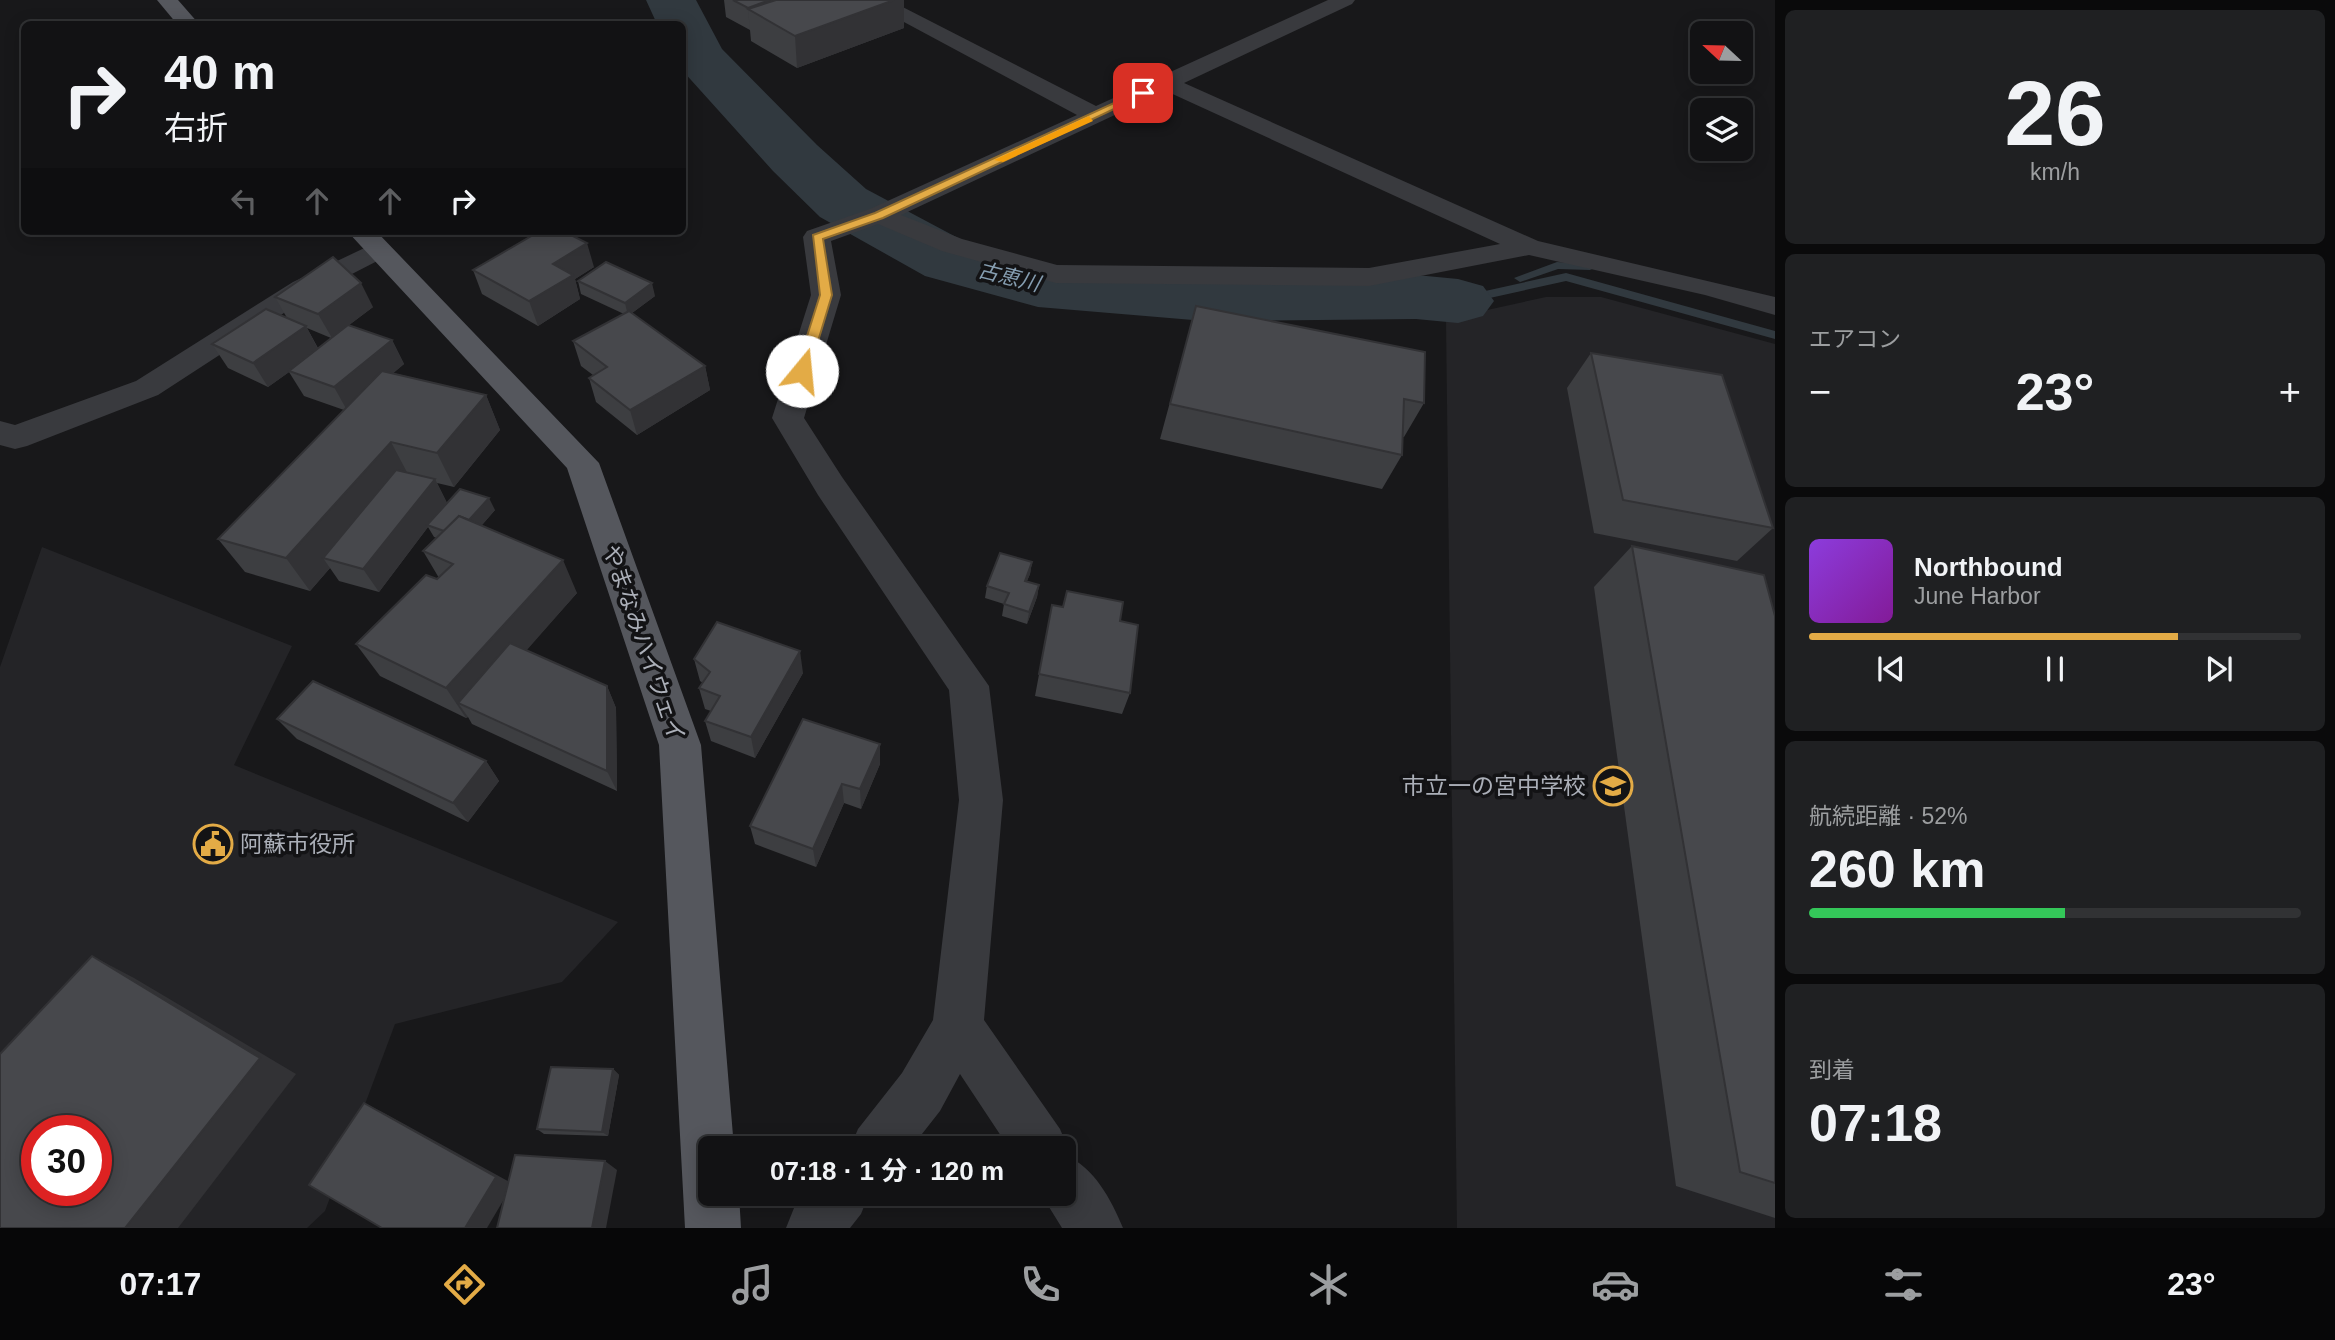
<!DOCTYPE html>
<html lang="ja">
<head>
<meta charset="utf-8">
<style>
  :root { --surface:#121214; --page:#1f2022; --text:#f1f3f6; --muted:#9c9ea0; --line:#313234; --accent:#e3ab46 }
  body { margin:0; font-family:Helvetica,"Noto Sans JP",sans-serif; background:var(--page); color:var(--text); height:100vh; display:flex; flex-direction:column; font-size:26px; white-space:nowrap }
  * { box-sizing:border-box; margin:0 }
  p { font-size:23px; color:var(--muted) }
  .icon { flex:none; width:38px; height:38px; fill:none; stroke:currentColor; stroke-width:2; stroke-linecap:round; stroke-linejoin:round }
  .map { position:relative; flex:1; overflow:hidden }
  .sheet { display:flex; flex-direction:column; gap:10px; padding:10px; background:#0a0a0b; width:560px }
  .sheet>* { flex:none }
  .guide { position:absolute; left:21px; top:21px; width:665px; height:214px; border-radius:10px; box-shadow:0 4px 18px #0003,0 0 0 2px var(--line); background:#121214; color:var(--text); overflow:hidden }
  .needle { width:46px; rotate:292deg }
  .tools { position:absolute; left:1690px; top:21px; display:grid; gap:14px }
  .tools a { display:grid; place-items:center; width:63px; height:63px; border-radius:10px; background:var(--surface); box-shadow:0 4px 18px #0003,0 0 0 2px var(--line); font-size:35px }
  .speed { position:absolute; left:21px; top:1115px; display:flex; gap:14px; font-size:35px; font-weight:700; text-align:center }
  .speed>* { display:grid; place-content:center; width:91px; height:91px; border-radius:50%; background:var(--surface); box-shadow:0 4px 18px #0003,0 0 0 2px var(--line); line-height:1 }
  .speed .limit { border:10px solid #d22; background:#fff; color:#111 }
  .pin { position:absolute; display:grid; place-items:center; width:60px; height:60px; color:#fff; margin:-30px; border-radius:14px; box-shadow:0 4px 10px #0006 }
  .me { position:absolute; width:77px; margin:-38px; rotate:17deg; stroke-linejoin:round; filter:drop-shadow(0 0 5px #0008) }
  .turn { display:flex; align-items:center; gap:24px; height:147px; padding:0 28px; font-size:32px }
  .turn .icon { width:91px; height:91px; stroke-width:2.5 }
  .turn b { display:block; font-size:49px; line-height:60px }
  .lanes { display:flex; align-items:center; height:66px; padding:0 28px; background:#0003; justify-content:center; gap:35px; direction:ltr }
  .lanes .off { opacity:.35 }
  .big { font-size:52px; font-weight:700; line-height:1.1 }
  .sheet .card { flex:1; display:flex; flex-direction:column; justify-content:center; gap:10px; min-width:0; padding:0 24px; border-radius:10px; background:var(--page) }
  .sheet .dial { align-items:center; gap:0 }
  .dial b { font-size:91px; line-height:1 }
  .song { display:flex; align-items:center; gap:21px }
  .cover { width:84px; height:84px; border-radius:10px; background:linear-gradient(135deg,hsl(270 70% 55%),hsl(290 70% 35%)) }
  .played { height:7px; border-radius:4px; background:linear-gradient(90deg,var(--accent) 75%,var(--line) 75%) }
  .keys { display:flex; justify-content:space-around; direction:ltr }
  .heat { display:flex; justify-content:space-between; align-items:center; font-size:38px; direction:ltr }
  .charge { height:10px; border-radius:5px; background:linear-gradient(90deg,#34c759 52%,var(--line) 0) }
  .trip { position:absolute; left:698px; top:1136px; width:378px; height:70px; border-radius:10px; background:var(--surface); box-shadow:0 4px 18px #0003,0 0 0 2px var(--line); font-weight:700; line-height:70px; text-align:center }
  .dock { display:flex; height:112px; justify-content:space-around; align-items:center; background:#070708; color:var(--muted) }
  .dock .icon { width:49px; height:49px }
  .dock .current { color:var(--accent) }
  .dock b { font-size:32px; color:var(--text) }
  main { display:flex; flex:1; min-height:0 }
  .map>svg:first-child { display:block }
</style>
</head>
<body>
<main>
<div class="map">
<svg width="1775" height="1228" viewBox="0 0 1775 1228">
  <rect width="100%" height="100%" fill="#18181a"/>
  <g fill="#242427" fill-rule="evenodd">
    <path d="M1546 297H1601L1775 344V1228H1457L1446 319Z"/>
    <path d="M42 547 292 646 234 765 618 922 562 982 395 1024 325 1211 307 1228H0V667ZM37 1130H96V1190H37Z"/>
  </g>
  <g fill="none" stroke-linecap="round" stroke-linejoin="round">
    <g fill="#31393f" fill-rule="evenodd">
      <path d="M1557 262 1590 264 1596 267 1590 270 1558 269 1520 282 1514 278Z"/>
      <path d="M1566 273 1775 331V339L1566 281 1458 305 1452 301 1458 297Z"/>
    </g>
    <path fill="#31393f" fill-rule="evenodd" d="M646 0H696L722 49 817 145 866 189 973 246 1041 265 1205 277 1416 275 1458 279 1483 286 1494 301 1483 316 1458 323 1416 319 1205 321 1038 307 925 276 820 217 773 171 682 70V24H657Z"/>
    <g fill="#393a3e" fill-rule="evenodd">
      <path d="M863 0H889L1096 106 1328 0H1355L1352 4 1184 83 1538 241 1775 297V315L1705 295 1529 255 1369 286 1056 283 942 251 878 224 831 241 841 295 804 418 842 477 989 686 1003 800 984 1020 1060 1129 1068 1148 1065 1155C1094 1167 1111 1199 1123 1228H1062L1041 1194H1064V1148H1009L960 1074 940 1111 911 1148H850L858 1129 902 1073 933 1020 959 800 949 690 818 495 772 418 811 295 803 237 807 231 870 209 1077 115ZM1166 91 1500 244 1369 268 1057 265 962 239 901 215Z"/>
      <path d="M377 242 387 244 391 250 387 256 313 294 158 395 27 446 15 449 0 445V421L15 425 136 381 293 282Z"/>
      <path d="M806 1194H869L861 1214 850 1228H786L794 1208Z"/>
    </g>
    <g fill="#55575d" fill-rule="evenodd">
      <path d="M157 0H178L199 24H177Z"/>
      <path d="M347 231H376L599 463 701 745 734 1148H710V1194H739L741 1228H685L659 745 567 468Z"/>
    </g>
  </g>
  <g fill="#3d3e41" fill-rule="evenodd">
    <path d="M724 0H904V28L797 68 751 41 750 30 726 17Z"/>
    <path d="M594 267 575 279 580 299 538 326 482 294 473 270Z"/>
    <path d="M578 281 655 296 632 313 705 366 710 390 637 435 596 402 589 378 593 375 581 366 573 341 624 314 581 294Z"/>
    <path d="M275 297 373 307 349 325 392 340 404 364 393 373 486 395 500 430 454 487 437 483 447 503 495 510 481 526 577 593 526 650 607 686 616 708 617 791 472 724 468 717 466 718 380 676 356 644 439 578 423 551 437 538 434 537 428 527 379 592 339 581 330 568 310 591 245 572 218 539 344 410 304 396 289 372 268 387 228 368 212 344 287 318ZM307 328 331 338 318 348Z"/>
    <path d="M1196 306 1424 403 1404 437H1403L1402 455 1382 489 1160 439Z"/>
    <path d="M1591 353 1773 528 1737 561 1594 533 1567 388Z"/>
    <path d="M1632 546 1775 616V1218L1676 1186 1594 587Z"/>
    <path d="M1032 562 1030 574 1027 581 1039 585 1037 597 1027 624 1002 616 1004 604 985 598 987 586Z"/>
    <path d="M1067 591 1120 621 1130 693 1122 714 1035 696 1052 605 1063 607Z"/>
    <path d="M694 659 803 673 755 758 711 741 705 721 711 711 705 709 699 688 703 683 700 681Z"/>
    <path d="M277 719 486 761 499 781 468 822 297 739Z"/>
    <path d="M880 744V764L861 809 844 803 816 867 755 844 750 826Z"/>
    <path d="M613 1069 619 1075 608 1136 544 1134 537 1129Z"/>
  </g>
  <g fill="#323235">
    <path d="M770 0H822L748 9 750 30 748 8Z"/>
    <path d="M894 0H904V28L797 68 795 36Z"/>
    <path d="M587 243 594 267 575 279 580 299 538 326 529 301 553 264Z"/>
    <path d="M361 283 373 307 332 338 318 314Z"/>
    <path d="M652 283 655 296 628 316 625 303Z"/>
    <path d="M306 326 319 351 268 387 253 363Z"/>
    <path d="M392 340 404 364 348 412 334 387Z"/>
    <path d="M705 366 710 390 637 435 630 410Z"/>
    <path d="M486 395 500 430 454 487 437 453Z"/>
    <path d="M391 442 409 476 323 558 330 568 310 591 286 558Z"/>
    <path d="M435 479 447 503 427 525 428 527 379 592 363 569Z"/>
    <path d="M489 498 495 510 463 547 456 535Z"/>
    <path d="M563 560 577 593 474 710 458 703 468 717 466 718 446 688Z"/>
    <path d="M1032 562 1030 574 1022 592 1025 581Z"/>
    <path d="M1039 585 1037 597 1027 624 1029 612Z"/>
    <path d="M800 651 803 673 755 758 751 737Z"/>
    <path d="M607 686 616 708 617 791 607 771Z"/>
    <path d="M880 744V764L861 809 860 789Z"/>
    <path d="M486 761 499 781 468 822 453 803Z"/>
    <path d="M842 784 844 803 816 867 813 849Z"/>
    <path d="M92 956 134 978 296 1074 178 1228H125Z"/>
    <path d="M613 1069 619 1075 608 1136 602 1132Z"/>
    <path d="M364 1103 386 1114 513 1184 487 1228H465Z"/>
    <path d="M605 1161 617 1170 606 1228H592Z"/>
  </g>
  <g fill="#47484c" stroke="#323235" stroke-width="2" fill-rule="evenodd">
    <path d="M733 0H770L748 8Z"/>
    <path d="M776 0H894L795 36 748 9Z"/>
    <path d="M540 231H563L587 243 553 264 573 275 529 301 473 270Z"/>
    <path d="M333 257 361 283 318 314 275 297Z"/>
    <path d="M606 262 652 283 625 303 578 281Z"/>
    <path d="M1196 306 1425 352 1424 403 1404 399 1402 455 1170 404Z"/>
    <path d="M266 309 306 326 253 363 212 344Z"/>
    <path d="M629 311 705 366 630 410 589 378 607 367 573 341Z"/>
    <path d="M348 325 392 340 334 387 289 371Z"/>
    <path d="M1591 353 1722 375 1773 528 1623 500Z"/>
    <path d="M382 371 486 395 437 453 391 442 286 558 218 539Z"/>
    <path d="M396 470 435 479 363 569 323 558Z"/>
    <path d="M460 489 489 498 469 520 459 516 444 531 427 525Z"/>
    <path d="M459 516 563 560 446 688 356 644 426 575 437 579 453 564 423 551Z"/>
    <path d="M1632 546 1764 575 1775 616V1183L1740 1172Z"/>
    <path d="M1000 553 1032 562 1025 581 1039 585 1029 612 1004 604 1009 593 987 586Z"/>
    <path d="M1067 591 1123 602 1120 621 1138 625 1130 693 1039 674 1052 605 1063 607Z"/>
    <path d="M717 622 800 651 751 737 705 721 720 696 699 688 710 672 694 659Z"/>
    <path d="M510 643 607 686V771L458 703Z"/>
    <path d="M313 681 486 761 453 803 277 719Z"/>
    <path d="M803 719 880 744 860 789 842 784 813 849 750 826Z"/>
    <path d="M92 956 260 1058 125 1228H0V1054ZM37 1130H96V1190H37Z"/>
    <path d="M551 1067 613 1069 602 1132 537 1129Z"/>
    <path d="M364 1103 496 1177 465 1228H382L309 1185Z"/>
    <path d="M515 1155 605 1161 592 1228H497Z"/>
  </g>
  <path fill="#e3ab46" stroke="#946f2e" stroke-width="2" d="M1140 91 1148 93 883 218 823 239 832 295 809 371 798 374 796 371 820 295 813 235 875 213Z"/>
  <path fill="#f59e0b" d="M1089 116 1093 121 1003 162 994 160Z"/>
  <defs>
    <symbol id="school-ring" viewBox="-11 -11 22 22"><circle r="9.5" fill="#131315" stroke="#e3ab46" stroke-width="1.5"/><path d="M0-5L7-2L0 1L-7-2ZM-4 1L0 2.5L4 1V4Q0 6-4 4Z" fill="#e3ab46"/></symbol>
    <symbol id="civic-ring" viewBox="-11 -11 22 22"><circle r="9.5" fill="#131315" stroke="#e3ab46" stroke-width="1.5"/><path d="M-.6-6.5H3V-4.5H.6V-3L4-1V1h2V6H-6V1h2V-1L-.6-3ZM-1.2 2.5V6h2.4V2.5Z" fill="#e3ab46"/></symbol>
  </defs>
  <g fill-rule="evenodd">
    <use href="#school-ring" x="1591" y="764" width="44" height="44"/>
    <use href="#civic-ring" x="191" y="822" width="44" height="44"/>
  </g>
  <g text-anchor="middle" stroke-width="7" stroke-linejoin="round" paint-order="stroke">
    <g font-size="21" font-style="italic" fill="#859db0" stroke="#131315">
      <text transform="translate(1009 277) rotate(14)" y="7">古恵川</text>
    </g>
    <g font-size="23" fill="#abafb8" stroke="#131315">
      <text transform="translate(644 643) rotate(71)" y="8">やまなみハイウェイ</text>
    </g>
    <g font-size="23" fill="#abafb8" stroke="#131315" text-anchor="end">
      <text x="1586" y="794">市立一の宮中学校</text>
      <text x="240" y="852" text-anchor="start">阿蘇市役所</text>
    </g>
  </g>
</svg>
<div class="tools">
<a><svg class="needle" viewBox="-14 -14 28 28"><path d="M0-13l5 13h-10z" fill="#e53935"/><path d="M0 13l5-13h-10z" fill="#9c9ea0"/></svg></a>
<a><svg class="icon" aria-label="layers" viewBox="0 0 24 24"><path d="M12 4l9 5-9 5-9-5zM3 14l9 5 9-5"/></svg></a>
</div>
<div class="speed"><div class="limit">30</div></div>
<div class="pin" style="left:1143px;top:93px;background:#d93025"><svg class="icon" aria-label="arrive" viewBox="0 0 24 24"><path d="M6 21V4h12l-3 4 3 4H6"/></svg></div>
<svg class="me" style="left:802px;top:371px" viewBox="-20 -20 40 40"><circle r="19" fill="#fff"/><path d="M0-13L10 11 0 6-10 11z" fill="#e3ab46"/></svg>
<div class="trip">07:18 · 1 分 · 120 m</div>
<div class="guide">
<div class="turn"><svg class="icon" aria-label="right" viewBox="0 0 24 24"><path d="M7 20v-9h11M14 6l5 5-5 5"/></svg><div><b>40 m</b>右折</div></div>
<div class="lanes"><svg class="icon off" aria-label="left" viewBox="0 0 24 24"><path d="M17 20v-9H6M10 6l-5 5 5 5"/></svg><svg class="icon off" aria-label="ahead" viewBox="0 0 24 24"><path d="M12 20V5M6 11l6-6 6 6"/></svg><svg class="icon off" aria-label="ahead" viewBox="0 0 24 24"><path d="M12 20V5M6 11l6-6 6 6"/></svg><svg class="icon" aria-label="right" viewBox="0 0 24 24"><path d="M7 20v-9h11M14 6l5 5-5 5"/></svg></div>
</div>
</div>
<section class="sheet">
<div class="card dial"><b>26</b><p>km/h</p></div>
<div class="card"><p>エアコン</p>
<div class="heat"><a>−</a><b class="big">23°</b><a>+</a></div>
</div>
<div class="card">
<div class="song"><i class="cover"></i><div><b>Northbound</b><p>June Harbor</p></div></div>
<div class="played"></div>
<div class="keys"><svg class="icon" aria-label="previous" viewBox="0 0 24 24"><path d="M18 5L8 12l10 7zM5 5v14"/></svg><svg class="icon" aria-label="pause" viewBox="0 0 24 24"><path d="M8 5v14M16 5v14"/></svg><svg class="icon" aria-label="next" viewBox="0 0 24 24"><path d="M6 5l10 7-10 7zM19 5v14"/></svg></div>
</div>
<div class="card"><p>航続距離 · 52%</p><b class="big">260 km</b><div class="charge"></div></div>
<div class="card"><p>到着</p><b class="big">07:18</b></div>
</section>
</main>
<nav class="dock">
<b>07:17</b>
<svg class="icon current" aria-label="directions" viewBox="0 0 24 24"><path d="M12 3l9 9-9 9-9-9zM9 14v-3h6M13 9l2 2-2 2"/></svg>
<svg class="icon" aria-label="music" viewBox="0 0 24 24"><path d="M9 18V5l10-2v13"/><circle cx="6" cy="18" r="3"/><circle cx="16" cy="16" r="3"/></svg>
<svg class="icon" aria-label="phone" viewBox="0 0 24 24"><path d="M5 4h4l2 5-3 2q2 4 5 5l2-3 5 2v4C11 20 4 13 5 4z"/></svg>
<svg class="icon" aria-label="climate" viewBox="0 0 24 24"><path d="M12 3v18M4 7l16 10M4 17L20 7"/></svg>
<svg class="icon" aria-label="car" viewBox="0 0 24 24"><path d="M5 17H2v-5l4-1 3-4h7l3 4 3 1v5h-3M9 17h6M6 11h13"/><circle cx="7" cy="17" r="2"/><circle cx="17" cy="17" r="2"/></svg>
<svg class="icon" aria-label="filters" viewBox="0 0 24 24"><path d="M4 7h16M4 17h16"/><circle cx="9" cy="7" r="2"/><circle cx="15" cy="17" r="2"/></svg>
<b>23°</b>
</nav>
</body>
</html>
